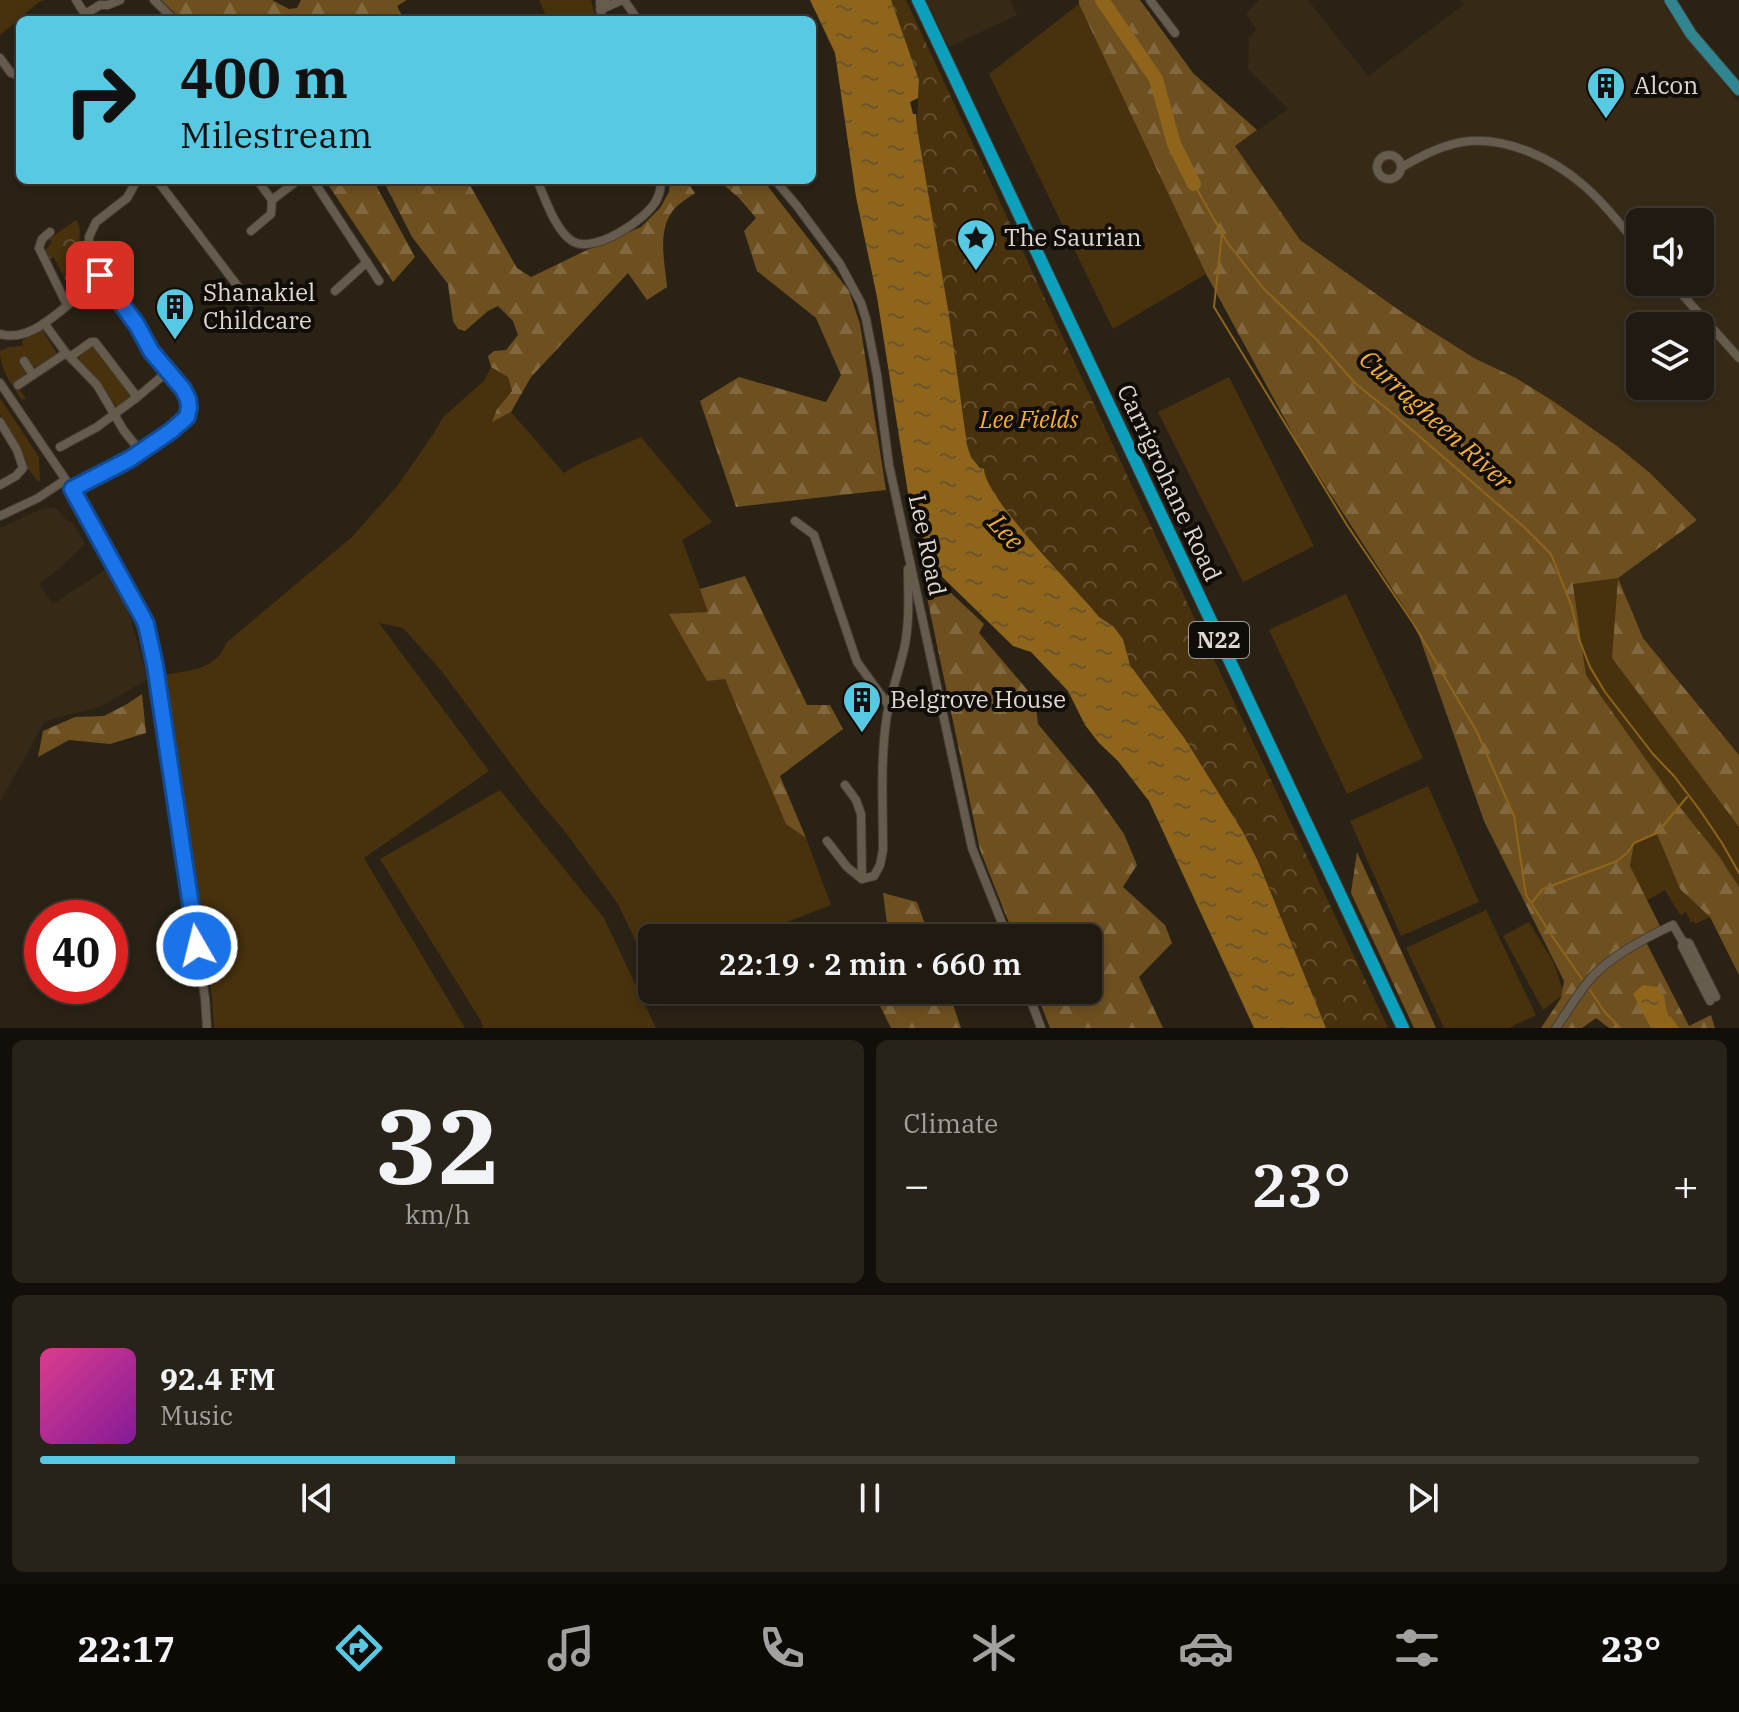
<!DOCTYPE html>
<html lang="en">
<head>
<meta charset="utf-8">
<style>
  :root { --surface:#201a10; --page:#282319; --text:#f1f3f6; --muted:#a2a19f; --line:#3d3830; --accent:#58c9e3 }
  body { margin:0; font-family:"IBM Plex Serif",serif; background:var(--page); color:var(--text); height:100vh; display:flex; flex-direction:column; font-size:30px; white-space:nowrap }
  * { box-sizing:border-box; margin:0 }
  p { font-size:26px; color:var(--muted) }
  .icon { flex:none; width:44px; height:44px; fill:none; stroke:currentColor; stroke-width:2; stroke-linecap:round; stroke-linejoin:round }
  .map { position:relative; height:1028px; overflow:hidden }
  .panel { display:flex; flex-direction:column; gap:12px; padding:12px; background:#120e09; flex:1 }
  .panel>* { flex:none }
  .top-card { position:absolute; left:16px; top:16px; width:800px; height:168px; border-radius:12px; box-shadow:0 4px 12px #0003,0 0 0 2px var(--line); background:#58c9e3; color:#111; overflow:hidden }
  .buttons { position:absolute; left:1626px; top:208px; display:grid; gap:16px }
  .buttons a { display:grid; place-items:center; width:88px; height:88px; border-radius:12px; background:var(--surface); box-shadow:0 4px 12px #0003,0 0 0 2px var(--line); font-size:40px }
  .speed { position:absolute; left:24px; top:900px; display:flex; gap:16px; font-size:40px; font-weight:700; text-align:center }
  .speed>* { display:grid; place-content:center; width:104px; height:104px; border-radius:50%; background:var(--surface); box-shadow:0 4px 12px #0003,0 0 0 2px var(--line); line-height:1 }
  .speed .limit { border:12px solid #d22; background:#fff; color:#111 }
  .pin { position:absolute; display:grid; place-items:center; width:68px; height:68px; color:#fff; margin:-34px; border-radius:16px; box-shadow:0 4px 12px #0006 }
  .me { position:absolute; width:88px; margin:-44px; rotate:352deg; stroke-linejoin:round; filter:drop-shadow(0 0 6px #0008) }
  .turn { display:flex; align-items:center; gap:28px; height:168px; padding:0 32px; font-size:36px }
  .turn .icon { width:104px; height:104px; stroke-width:2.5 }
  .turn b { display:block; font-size:56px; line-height:68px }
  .big { font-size:60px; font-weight:600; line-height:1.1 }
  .panel .tile { flex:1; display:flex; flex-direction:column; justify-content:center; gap:12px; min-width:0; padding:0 28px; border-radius:12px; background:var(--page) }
  .panel .dial { align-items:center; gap:0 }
  .dial b { font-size:104px; line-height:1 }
  .song { display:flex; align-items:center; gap:24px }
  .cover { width:96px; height:96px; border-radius:12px; background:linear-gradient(135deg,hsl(330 70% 55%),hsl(290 70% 35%)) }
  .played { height:8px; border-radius:4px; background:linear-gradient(90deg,var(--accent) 25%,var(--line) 25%) }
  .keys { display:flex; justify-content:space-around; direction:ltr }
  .heat { display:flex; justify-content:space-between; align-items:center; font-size:44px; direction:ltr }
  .panel .tiles { flex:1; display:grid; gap:12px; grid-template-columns:1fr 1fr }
  .tile:last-child { grid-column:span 2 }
  .trip { position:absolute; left:638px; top:924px; width:464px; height:80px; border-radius:12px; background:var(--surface); box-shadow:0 4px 12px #0003,0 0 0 2px var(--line); font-weight:600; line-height:80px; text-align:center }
  .dock { display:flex; height:128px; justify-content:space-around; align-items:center; background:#0d0a06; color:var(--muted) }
  .dock .icon { width:56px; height:56px }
  .dock .selected { color:var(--accent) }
  .dock b { font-size:36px; color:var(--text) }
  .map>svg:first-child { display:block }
</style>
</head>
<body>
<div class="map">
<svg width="1739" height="1028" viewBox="0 0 1739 1028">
  <defs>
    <pattern id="forest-firs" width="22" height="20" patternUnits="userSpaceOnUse" patternTransform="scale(2)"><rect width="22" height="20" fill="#6e5020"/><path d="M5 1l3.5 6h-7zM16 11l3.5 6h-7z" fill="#82683f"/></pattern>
    <pattern id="park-crowns" width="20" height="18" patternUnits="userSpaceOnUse" patternTransform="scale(2)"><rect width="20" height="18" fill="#48320e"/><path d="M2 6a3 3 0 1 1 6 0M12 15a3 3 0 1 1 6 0" fill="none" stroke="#624f30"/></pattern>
    <pattern id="water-ripples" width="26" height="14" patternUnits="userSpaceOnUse" patternTransform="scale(2)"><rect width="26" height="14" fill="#8f651c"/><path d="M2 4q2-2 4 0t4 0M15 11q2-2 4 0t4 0" fill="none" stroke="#6d552b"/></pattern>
  </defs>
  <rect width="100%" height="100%" fill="#2a2215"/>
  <g fill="#362a17" fill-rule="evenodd">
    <path d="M926 0H1010L1017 15 949 47Z"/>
    <path d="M1259 0H1308L1368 76 1463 5 1460 0H1663L1667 11 1739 103V755L1643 638 1618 577 1697 519 1650 473 1617 446 1553 401 1516 378 1474 358 1403 313 1299 240 1235 146 1288 109 1248 69 1249 39 1256 29 1246 13ZM1640 222H1700V282H1640ZM1640 326H1700V386H1640Z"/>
    <path d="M52 507 58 510 67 521 72 522 85 544 61 567 39 584 53 604 105 570 125 601 148 679 100 707 45 721 0 802V528L39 510Z"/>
  </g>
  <g fill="#48320e">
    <path d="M0 0H45L39 2 0 35Z"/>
    <path d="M539 0H591L596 20H545L547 18Z"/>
    <path d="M1079 4 1206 274 1113 329 989 74Z"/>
    <path d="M39 330 46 331 44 333 58 355 38 367 32 366 27 359 25 375 14 384 26 398 22 400C12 384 0 371 0 351L9 347 23 346 22 340Z"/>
    <path d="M92 346 130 394V399L118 408 78 358Z"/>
    <path d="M491 367 508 377 512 391 497 409 493 421 511 412 564 473 579 464 641 437 712 522 682 540 709 612 669 615 725 679 786 823 806 838 831 905 746 938H652V975L618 904 566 833 531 791 440 669 403 628 379 623 489 771 364 858 465 1028H214L212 997 180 772 164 675C189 670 216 671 226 643L352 537 398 485 434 433 443 417 484 381Z"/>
    <path d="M1229 377 1314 546 1243 582 1158 412Z"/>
    <path d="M0 398 39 457 40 481H38L28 469 27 462 0 415Z"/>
    <path d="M1618 577 1613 658 1739 827V887L1719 856 1679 806 1586 675 1573 583Z"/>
    <path d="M1346 594 1423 758 1347 794 1269 630Z"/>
    <path d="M1428 786 1479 902 1401 936 1350 821Z"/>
    <path d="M500 790 604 918 656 1028H483L481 1021 380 859Z"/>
    <path d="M1657 833 1680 889 1710 917 1695 924 1694 921 1691 922 1686 912 1680 915 1665 890 1646 901 1630 866 1634 843Z"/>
    <path d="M1486 910 1536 1015 1509 1028H1444L1406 948Z"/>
    <path d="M1529 922 1554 963 1564 994 1543 1010 1503 936Z"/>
  </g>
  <g fill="url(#forest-firs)">
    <path d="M161 0H272L289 9 297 8 301 0H407L397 6 404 20H182Z"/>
    <path d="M1079 0H1140L1193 73 1257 130 1235 146 1300 240 1403 313 1474 358 1516 378 1553 401 1617 446 1650 473 1697 520 1618 578 1643 638 1739 755V827L1612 658 1618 578 1573 584 1586 675 1679 806 1719 856 1739 887V975L1710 917 1680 889 1657 834 1634 843 1630 866 1660 926 1603 964 1553 1028H1541L1561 998 1564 981 1484 821 1415 624 1300 447 1206 274 1079 4Z"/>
    <path d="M325 180H374L378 189 415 257 393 282Z"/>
    <path d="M383 180H467L517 268 531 277 587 250 641 227 660 208 669 192 670 180H688L687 182 695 193C687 199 675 205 670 215 658 235 665 265 667 287L647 300 628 273 531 377 511 412 492 422 497 409 512 391 508 377 491 367 488 356 494 351 506 350 518 335 513 321 498 306 488 311 465 331 458 329 453 321 448 284 412 237Z"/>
    <path d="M718 180H763L849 291 860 324 886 490 736 507 700 401 739 377 826 402 841 375 816 318 757 271 744 231 756 218 739 198Z"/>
    <path d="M920 564 984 624 979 633 1035 699 1038 724 1093 790 1124 834 1137 865 1123 887 1165 925 1172 943 1139 977 1163 1028H1050L1035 990H1088V938H1015L980 850Z"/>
    <path d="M745 576 807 705H830L843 729 780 776 806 838 786 824 725 679 707 681 669 614 708 612 700 589Z"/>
    <path d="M142 694 146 733 110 744 69 740 38 757 43 731 75 717 104 716 127 704Z"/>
    <path d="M1357 852 1436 1028H1414L1351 893Z"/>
    <path d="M883 893 917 902 930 938H889Z"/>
    <path d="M1646 942 1689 1026 1711 1015 1715 1028H1609L1596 1018 1582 1028H1560L1593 980 1609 966Z"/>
    <path d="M872 990H948L961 1028H891Z"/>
  </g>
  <g fill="url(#park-crowns)">
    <path d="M891 0H906L1126 473 1388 1028H1326L1258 860 1243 832 1185 739 1130 665 1123 639 1113 626 1099 617 1019 527 993 493 982 469 971 457 967 445 917 128 919 80Z"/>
    <path d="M76 220C83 231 78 233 80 244 82 257 89 270 96 281L89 285 84 279 70 289 54 257 48 259 45 251 52 242 49 239Z"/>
  </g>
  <g fill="url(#water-ripples)">
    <path d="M810 0H891L919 80 918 98 910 102 913 114H916L917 128 949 315 967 445 971 457 980 468 984 469C985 499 1077 589 1099 617L1113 626 1123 639 1130 665 1185 739 1243 832 1258 861 1326 1028H1254L1149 801 1118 761 1099 743 1085 725 1068 691 1031 652 1013 646 928 563 937 558 929 544 913 525 877 297 856 197 835 53Z"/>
    <path d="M1643 985 1657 987 1664 996 1667 1012 1679 1028H1651L1633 994Z"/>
  </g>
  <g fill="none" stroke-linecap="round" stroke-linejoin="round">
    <g stroke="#8f651c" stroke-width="2">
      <path d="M1194 184 1227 242 1263 288 1317 340 1356 384 1396 416 1524 527 1551 554 1572 607 1579 639 1590 667 1605 692 1653 754 1674 776 1699 809 1722 843 1739 873"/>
      <path d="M1222 233 1214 307 1347 525 1413 623 1477 732 1514 816 1526 895 1552 936 1582 979"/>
      <path d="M1532 902 1543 889 1617 861 1628 852 1634 843 1657 833 1687 797"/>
      <path d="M1590 990 1604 1011 1620 1028"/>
    </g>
    <path stroke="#8f651c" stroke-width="14" d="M1102 0 1156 79 1174 144 1194 184"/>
    <defs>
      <g id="minor">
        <path d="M76 0 83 11 87 13 100 5H108L120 0"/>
        <path d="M154 0 174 20"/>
        <path d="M624 0 638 20"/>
        <path d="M1150 0 1175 33"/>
        <path d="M600 10 622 0"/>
        <path d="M602 20 600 2 606 0"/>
        <path d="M0 58 11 73 14 74 20 73"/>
        <circle cx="1389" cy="167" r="12"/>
        <path d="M1402 167C1423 155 1446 143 1470 141 1509 138 1553 159 1582 184 1604 202 1621 226 1640 247"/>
        <path d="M157 180 249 301"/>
        <path d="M313 180 379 281"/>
        <path d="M537 180C545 198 555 230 572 241 593 255 648 219 657 199 660 193 661 187 661 180"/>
        <path d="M775 180 797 206 840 264 861 303 866 319 877 375 889 465 972 848 1008 938"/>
        <path d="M258 181 272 200"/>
        <path d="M251 231 271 214 272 200 298 180"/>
        <path d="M50 232 42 239 39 248 67 305"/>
        <path d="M1671 282 1739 358"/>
        <path d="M335 291 367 262"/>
        <path d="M44 323 66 353 97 385 124 431 141 452"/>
        <path d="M0 334C31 343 58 311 82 294 89 289 98 288 105 283"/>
        <path d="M24 361 33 375"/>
        <path d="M0 383 72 489 128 588 146 624 155 665 205 998 207 1028"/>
        <path d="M18 385 66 353"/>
        <path d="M135 399 160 378"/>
        <path d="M0 422 17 450 23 468 16 476 0 485"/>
        <path d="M60 447 97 427 136 398 134 393 95 342H91L70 357"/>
        <path d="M72 489 104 474 152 444 187 417 189 407 188 399 183 389 151 351 137 325 105 283 96 266 89 248V237L96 222 127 198 137 180"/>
        <path d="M0 516 38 498 65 480"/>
        <path d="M795 521 814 535 857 662 889 706"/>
        <path d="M845 785 856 800 861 814 862 879 874 876 880 865 883 850C883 806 880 759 887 715 891 692 899 671 904 649 910 623 908 595 908 569"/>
        <path d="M827 841 847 867 862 879"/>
        <path d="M1683 942 1689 943 1716 997"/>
        <path d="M1027 990 1041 1028"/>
        <path d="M1556 1028C1568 1011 1579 991 1593 976 1613 955 1647 937 1673 925L1683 942 1682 946 1710 1001"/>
      </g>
      <path id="major" d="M1670 0 1691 34 1739 90"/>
      <path id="highway" d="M918 0 1403 1028"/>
    </defs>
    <use href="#minor" stroke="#443c33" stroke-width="10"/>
    <use href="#major" stroke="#443c33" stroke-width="13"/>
    <use href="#highway" stroke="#443c33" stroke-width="14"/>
    <use href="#minor" stroke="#665c4e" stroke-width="8"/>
    <use href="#major" stroke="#318590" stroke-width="11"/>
    <use href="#highway" stroke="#0da0bc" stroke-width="12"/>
  </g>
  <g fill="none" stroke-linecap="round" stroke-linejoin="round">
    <defs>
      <path id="route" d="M100 275 137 325 151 351 183 389 188 399 189 407 187 417 171 431 130 459 72 489 142 616 146 624 155 665 197 946"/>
    </defs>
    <use href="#route" stroke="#114b97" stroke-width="20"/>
    <use href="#route" stroke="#1a73e8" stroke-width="14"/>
  </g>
  <defs>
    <symbol id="building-pin" viewBox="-11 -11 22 30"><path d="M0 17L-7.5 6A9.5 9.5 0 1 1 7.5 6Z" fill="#58c9e3" stroke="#100c07"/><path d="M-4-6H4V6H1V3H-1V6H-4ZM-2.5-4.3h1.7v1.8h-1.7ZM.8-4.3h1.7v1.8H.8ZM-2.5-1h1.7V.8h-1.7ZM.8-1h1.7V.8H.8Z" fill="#111"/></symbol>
    <symbol id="sight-pin" viewBox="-11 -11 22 30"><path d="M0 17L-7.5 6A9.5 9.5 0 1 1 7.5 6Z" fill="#58c9e3" stroke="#100c07"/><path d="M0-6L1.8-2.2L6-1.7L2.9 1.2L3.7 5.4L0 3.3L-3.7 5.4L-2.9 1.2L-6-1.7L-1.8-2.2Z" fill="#111"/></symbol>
  </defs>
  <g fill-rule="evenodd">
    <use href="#building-pin" x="1584" y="64" width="44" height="60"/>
    <use href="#sight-pin" x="954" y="216" width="44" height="60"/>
    <use href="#building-pin" x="153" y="285" width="44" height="60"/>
    <use href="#building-pin" x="840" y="678" width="44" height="60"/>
  </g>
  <g text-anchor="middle" stroke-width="8" stroke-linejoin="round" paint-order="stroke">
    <rect fill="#100c07" stroke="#a09b94" stroke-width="2" x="1189" y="622" width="60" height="36" rx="6"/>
    <g font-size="22" font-weight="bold" fill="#ded8d0">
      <text x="1219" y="648">N22</text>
    </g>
    <g font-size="24" fill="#ded8d0" stroke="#100c07" text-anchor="start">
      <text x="1634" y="94">Alcon</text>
      <text x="1004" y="246">The Saurian</text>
      <text x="203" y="301">Shanakiel<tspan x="203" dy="28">Childcare</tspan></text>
      <text x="890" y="708">Belgrove House</text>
    </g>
    <g font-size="24" font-style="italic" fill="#f7af2e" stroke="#100c07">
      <text x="1029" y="428">Lee Fields</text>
    </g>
    <g font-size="24" fill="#ded8d0" stroke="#100c07">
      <text transform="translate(1169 483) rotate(65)" y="8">Carrigrohane Road</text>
      <text transform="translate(927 545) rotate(78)" y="8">Lee Road</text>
    </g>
    <g font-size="26" font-style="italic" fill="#f7af2d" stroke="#100c07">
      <text transform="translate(1436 420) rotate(42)" y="9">Curragheen River</text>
      <text transform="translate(1006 532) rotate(47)" y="9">Lee</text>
    </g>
  </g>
</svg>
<div class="buttons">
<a><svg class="icon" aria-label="sound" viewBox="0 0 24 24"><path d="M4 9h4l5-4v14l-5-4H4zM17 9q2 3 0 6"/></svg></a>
<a><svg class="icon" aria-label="layers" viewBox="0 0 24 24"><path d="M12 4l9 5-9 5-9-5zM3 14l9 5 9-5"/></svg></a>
</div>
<div class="speed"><div class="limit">40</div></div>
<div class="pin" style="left:100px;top:275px;background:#d93025"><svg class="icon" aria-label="arrive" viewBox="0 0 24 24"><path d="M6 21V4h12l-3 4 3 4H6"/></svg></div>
<svg class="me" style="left:197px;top:946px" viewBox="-20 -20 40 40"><circle r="17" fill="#1a73e8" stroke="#fff" stroke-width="3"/><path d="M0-11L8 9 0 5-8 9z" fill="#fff"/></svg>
<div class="trip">22:19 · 2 min · 660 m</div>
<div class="top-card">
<div class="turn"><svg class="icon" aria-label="right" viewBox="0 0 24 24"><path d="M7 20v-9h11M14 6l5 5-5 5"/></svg><div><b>400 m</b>Milestream</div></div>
</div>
</div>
<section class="panel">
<div class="tiles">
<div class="tile dial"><b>32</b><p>km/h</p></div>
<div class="tile"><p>Climate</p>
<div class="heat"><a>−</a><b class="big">23°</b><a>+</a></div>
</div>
<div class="tile">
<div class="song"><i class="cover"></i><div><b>92.4 FM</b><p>Music</p></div></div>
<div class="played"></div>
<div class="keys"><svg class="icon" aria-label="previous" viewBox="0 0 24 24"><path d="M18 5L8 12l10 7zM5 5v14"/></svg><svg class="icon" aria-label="pause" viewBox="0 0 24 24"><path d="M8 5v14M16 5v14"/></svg><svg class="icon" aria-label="next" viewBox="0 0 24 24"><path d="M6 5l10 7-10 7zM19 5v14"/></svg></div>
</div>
</div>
</section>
<nav class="dock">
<b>22:17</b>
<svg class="icon selected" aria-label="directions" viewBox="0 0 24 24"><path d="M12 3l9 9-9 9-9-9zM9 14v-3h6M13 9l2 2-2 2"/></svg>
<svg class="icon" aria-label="music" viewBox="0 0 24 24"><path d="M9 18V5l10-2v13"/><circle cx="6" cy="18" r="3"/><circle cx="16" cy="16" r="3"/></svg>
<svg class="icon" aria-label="phone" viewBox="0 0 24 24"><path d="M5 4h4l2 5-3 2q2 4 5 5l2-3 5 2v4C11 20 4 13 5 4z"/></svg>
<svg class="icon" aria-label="climate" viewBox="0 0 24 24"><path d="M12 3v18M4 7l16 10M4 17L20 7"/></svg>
<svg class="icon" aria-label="car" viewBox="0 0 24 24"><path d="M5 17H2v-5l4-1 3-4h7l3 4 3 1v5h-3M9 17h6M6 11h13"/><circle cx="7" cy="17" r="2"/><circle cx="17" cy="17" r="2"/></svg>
<svg class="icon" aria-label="filters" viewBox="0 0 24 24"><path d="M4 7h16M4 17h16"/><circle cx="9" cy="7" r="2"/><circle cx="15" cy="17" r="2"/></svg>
<b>23°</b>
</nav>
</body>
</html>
